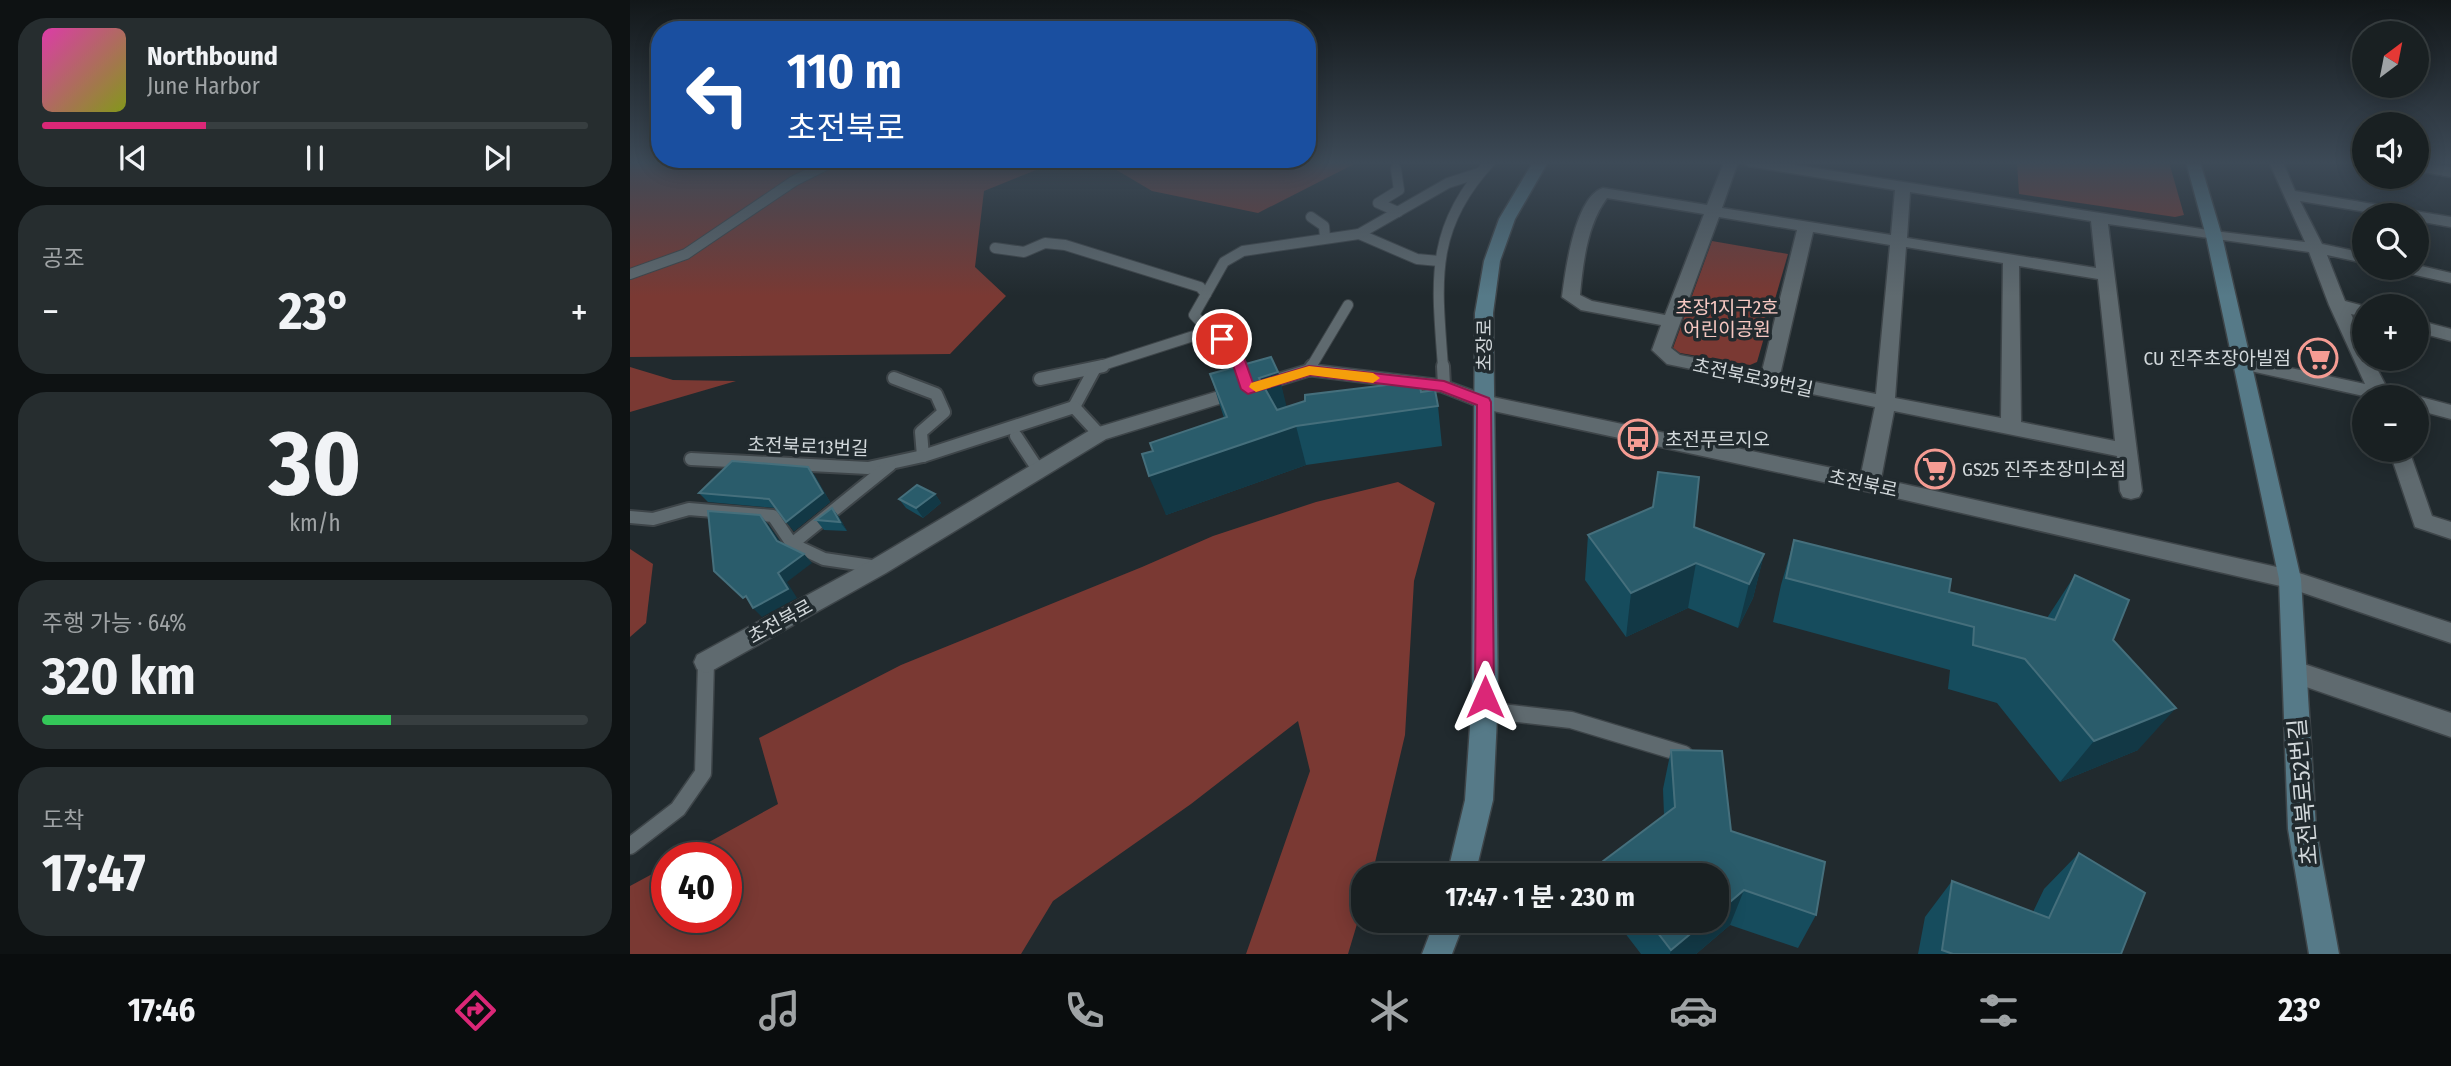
<!DOCTYPE html>
<html lang="ko">
<head>
<meta charset="utf-8">
<style>
  :root { --surface:#192022; --page:#262d2f; --text:#f1f3f6; --muted:#9fa3a5; --line:#373e40; --accent:#db2777 }
  body { margin:0; font-family:"Fira Sans Condensed","Noto Sans KR",sans-serif; background:var(--page); color:var(--text); height:100vh; display:flex; flex-direction:column; font-size:26px; white-space:nowrap }
  * { box-sizing:border-box; margin:0 }
  p { font-size:23px; color:var(--muted) }
  .icon { flex:none; width:38px; height:38px; fill:none; stroke:currentColor; stroke-width:2; stroke-linecap:round; stroke-linejoin:round }
  .map { position:relative; flex:1; overflow:hidden }
  .drawer { display:flex; flex-direction:column; gap:18px; padding:18px; background:#0e1213; width:630px }
  .drawer>* { flex:none }
  .guide { position:absolute; left:21px; top:21px; width:665px; height:147px; border-radius:28px; box-shadow:0 4px 18px #0003,0 0 0 2px var(--line); background:#1a4fa0; color:#fff; overflow:hidden }
  .needle { width:46px; rotate:32deg }
  .buttons { position:absolute; left:1722px; top:21px; display:grid; gap:14px }
  .buttons a { display:grid; place-items:center; width:77px; height:77px; border-radius:50%; background:var(--surface); box-shadow:0 4px 18px #0003,0 0 0 2px var(--line); font-size:35px }
  .speed { position:absolute; left:21px; top:842px; display:flex; gap:14px; font-size:35px; font-weight:700; text-align:center }
  .speed>* { display:grid; place-content:center; width:91px; height:91px; border-radius:50%; background:var(--surface); box-shadow:0 4px 18px #0003,0 0 0 2px var(--line); line-height:1 }
  .speed .limit { border:10px solid #d22; background:#fff; color:#111 }
  .pin { position:absolute; display:grid; place-items:center; width:60px; height:60px; color:#fff; margin:-30px; border:4px solid #fff; border-radius:50%; box-shadow:0 2px 7px #0007 }
  .me { position:absolute; width:77px; margin:-38px; rotate:0deg; stroke-linejoin:round; filter:drop-shadow(0 0 5px #0008) }
  .turn { display:flex; align-items:center; gap:24px; height:147px; padding:0 21px; font-size:32px }
  .turn .icon { width:91px; height:91px; stroke-width:2.5 }
  .turn b { display:block; font-size:49px; line-height:60px }
  .big { font-size:52px; font-weight:700; line-height:1.1 }
  .drawer .widget { flex:1; display:flex; flex-direction:column; justify-content:center; gap:10px; min-width:0; padding:0 24px; border-radius:28px; background:var(--page) }
  .drawer .dial { align-items:center; gap:0 }
  .dial b { font-size:91px; line-height:1 }
  .song { display:flex; align-items:center; gap:21px }
  .cover { width:84px; height:84px; border-radius:10px; background:linear-gradient(135deg,hsl(320 70% 55%),hsl(70 70% 35%)) }
  .played { height:7px; border-radius:4px; background:linear-gradient(90deg,var(--accent) 30%,var(--line) 30%) }
  .keys { display:flex; justify-content:space-around; direction:ltr }
  .heat { display:flex; justify-content:space-between; align-items:center; font-size:38px; direction:ltr }
  .charge { height:10px; border-radius:5px; background:linear-gradient(90deg,#34c759 64%,var(--line) 0) }
  .trip { position:absolute; left:721px; top:863px; width:378px; height:70px; border-radius:28px; background:var(--surface); box-shadow:0 4px 18px #0003,0 0 0 2px var(--line); font-weight:700; line-height:70px; text-align:center }
  .menu { display:flex; height:112px; justify-content:space-around; align-items:center; background:#0a0d0e; color:var(--muted) }
  .menu .icon { width:49px; height:49px }
  .menu .current { color:var(--accent) }
  .menu b { font-size:32px; color:var(--text) }
  main { display:flex; flex:1; min-height:0 }
  .map>svg:first-child { display:block }
</style>
</head>
<body>
<main>
<section class="drawer">
<div class="widget">
<div class="song"><i class="cover"></i><div><b>Northbound</b><p>June Harbor</p></div></div>
<div class="played"></div>
<div class="keys"><svg class="icon" aria-label="previous" viewBox="0 0 24 24"><path d="M18 5L8 12l10 7zM5 5v14"/></svg><svg class="icon" aria-label="pause" viewBox="0 0 24 24"><path d="M8 5v14M16 5v14"/></svg><svg class="icon" aria-label="next" viewBox="0 0 24 24"><path d="M6 5l10 7-10 7zM19 5v14"/></svg></div>
</div>
<div class="widget"><p>공조</p>
<div class="heat"><a>−</a><b class="big">23°</b><a>+</a></div>
</div>
<div class="widget dial"><b>30</b><p>km/h</p></div>
<div class="widget"><p>주행 가능 · 64%</p><b class="big">320 km</b><div class="charge"></div></div>
<div class="widget"><p>도착</p><b class="big">17:47</b></div>
</section>
<div class="map">
<svg width="1821" height="954" viewBox="0 0 1821 954">
  <rect width="100%" height="100%" fill="#212a2e"/>
  <g fill="#7a3933">
    <path d="M0 162H426L354 191 345 267 376 296 320 354 0 357Z"/>
    <path d="M473 162H728L628 213 522 191Z"/>
    <path d="M1387 162H1539L1554 215 1545 217 1389 194Z"/>
    <path d="M1082 241 1158 254 1127 362 1120 365 1050 353 1043 348Z"/>
    <path d="M0 367 43 380 106 381 0 412Z"/>
    <path d="M768 482 805 503 784 581 775 735 742 875H733V904L718 954H616L680 771 668 721 561 804 423 901 391 954H0V886L37 866V917H96V858L52 857 148 804 129 738 271 665 512 567 583 536 686 502Z"/>
    <path d="M0 549 23 564 16 623 0 637Z"/>
  </g>
  <g fill="none" stroke-linecap="round" stroke-linejoin="round">
    <defs>
      <g id="lane-far2">
        <path d="M766 169 769 190 748 203 768 212"/>
        <path d="M681 217 694 226 695 237"/>
        <path d="M729 234 787 259 809 261"/>
        <path d="M365 248 394 252 415 243 435 245 570 287 576 294 564 315 579 331 604 347 611 367"/>
        <path d="M0 274 56 254 164 181 202 162"/>
        <path d="M576 294 594 262 613 251 729 234 818 183 849 173"/>
        <path d="M467 367 579 331"/>
        <path d="M681 367 718 305"/>
        <path d="M813 367C807 283 798 229 860 162"/>
      </g>
      <g id="lane-far1">
        <path d="M610 366 616 382"/>
        <path d="M813 366 814 386"/>
        <path d="M679 370 682 366"/>
        <path d="M264 378 306 394 314 412 291 432 293 456"/>
        <path d="M410 379 473 366"/>
        <path d="M444 407 465 368"/>
        <path d="M386 436 409 471"/>
        <path d="M61 459 238 468 293 456 444 407 469 434"/>
        <path d="M0 517 23 519 59 509 143 516 162 544 194 559 248 567"/>
        <path d="M162 544 260 465"/>
      </g>
      <g id="lane">
        <path d="M854 710 941 720 1054 754"/>
        <path d="M0 846 48 809 73 773 76 662"/>
      </g>
      <g id="street">
        <path d="M1094 162H1108L1092 208 1261 235 1265 190 1118 166 1111 162H1147L1584 231 1675 242 1639 162H1653L1665 191 1821 217V227L1787 221V215H1754L1670 201 1692 244 1734 253V263L1697 255 1715 301 1734 306V317L1721 314 1734 342V359H1742L1757 388 1774 392 1777 397H1738L1607 368 1605 364 1607 360 1614 358 1735 384 1699 305 1679 252 1478 224 1512 491 1509 497 1501 499 1493 497 1490 491 1487 456 1264 411 1251 479 1660 570 1821 623V643L1659 588 1240 492 854 409 811 392 680 376 476 439 256 573 85 669 76 673 67 669 64 662 67 655 240 561 462 429 679 364 814 380 858 396 1231 474 1245 407 1037 364 1022 350 1031 325 951 310 932 297C935 272 945 196 973 188L1077 205ZM1280 192 1461 221 1466 268 1277 238ZM977 198 1074 214 1035 315 962 301 950 295C953 263 957 225 977 198ZM1089 217 1167 230 1132 371 1050 355 1041 348ZM1183 232 1260 245 1246 394 1150 375ZM1276 247 1373 263 1371 418 1265 398ZM1389 266 1468 279 1485 441 1391 422Z"/>
        <path d="M1787 163 1821 167V177L1787 171Z"/>
        <path d="M1787 265 1821 273V283L1772 272 1770 268H1787Z"/>
        <path d="M1787 320 1821 329V341L1787 332Z"/>
        <path d="M1787 396 1821 405V419L1787 410V397H1784Z"/>
        <path d="M1759 450H1779L1802 516 1821 522V539L1785 527Z"/>
        <path d="M1665 661 1821 713V737L1656 680 1653 672 1656 664Z"/>
      </g>
      <g id="secondary">
        <path d="M903 162H918L885 219 870 261 863 313 868 697 863 800 845 875H817L835 800 842 697 845 313 854 261 869 219Z"/>
        <path d="M1556 162H1570L1592 236 1671 579 1686 829 1709 954H1679L1658 829 1649 579 1576 236Z"/>
        <path d="M805 920H835L822 954H792Z"/>
      </g>
    </defs>
    <use href="#lane-far2" stroke="#3e4549" stroke-width="12"/>
    <use href="#lane-far1" stroke="#3e4549" stroke-width="16"/>
    <use href="#lane" stroke="#3e4549" stroke-width="19"/>
    <use href="#street" stroke="#3e4549" stroke-width="3"/>
    <use href="#secondary" stroke="#3e4549" stroke-width="3"/>
    <use href="#lane-far2" stroke="#5f6a6f" stroke-width="10"/>
    <use href="#lane-far1" stroke="#5f6a6f" stroke-width="12"/>
    <use href="#lane" stroke="#5f6a6f" stroke-width="16"/>
    <use href="#street" fill="#5f6a6f" fill-rule="evenodd"/>
    <use href="#secondary" fill="#567a88" fill-rule="evenodd"/>
  </g>
  <g fill="#164c5d">
    <path d="M648 372 656 407 791 392 808 406 812 446 676 465 536 515 523 451 594 418 580 374Z"/>
    <path d="M178 467 185 476 200 502 164 531 146 508 78 502 69 493Z"/>
    <path d="M305 494 311 503 293 518 276 508 269 499Z"/>
    <path d="M202 508 209 517 217 531 194 530 186 520Z"/>
    <path d="M1064 527 1134 554 1123 598 1108 628 1058 608 996 637 955 580 958 535Z"/>
    <path d="M1164 540 1319 592 1417 618 1445 575 1483 640 1508 750 1430 782 1367 703 1318 689 1320 670 1143 622 1151 585Z"/>
    <path d="M1041 750 1101 831 1186 915 1168 948 1100 925 1066 954H1011L985 920H1087V875H970L972 862 1034 815 1033 789Z"/>
    <path d="M1449 853 1491 954H1288L1295 917 1322 881 1403 912 1414 889Z"/>
  </g>
  <g fill="#123845">
    <path d="M1257 162H1270L1256 166Z"/>
    <path d="M648 372 658 412 640 418 629 378Z"/>
    <path d="M666 426 676 465 536 515 519 476Z"/>
    <path d="M178 467 185 476 200 502 164 531 156 522Z"/>
    <path d="M305 494 311 503 293 518 286 508Z"/>
    <path d="M202 508 209 517 217 531 210 522Z"/>
    <path d="M130 515 138 524 156 550 147 541Z"/>
    <path d="M174 554 182 563 157 582 167 598 132 617 123 608 148 573Z"/>
    <path d="M1134 554 1123 598 1108 628 1119 584Z"/>
    <path d="M1066 563 1058 608 996 637 1001 593Z"/>
    <path d="M1546 708 1508 750 1430 782 1464 741Z"/>
    <path d="M1114 890 1100 925 1066 954H1040L1041 950 1077 920H1087V913Z"/>
  </g>
  <g fill="#2a5c6b" stroke="#456f7c" stroke-width="2">
    <path d="M641 357 648 372 629 378 647 410 675 401V395L789 381 791 392 805 390 808 406 666 426 519 476 512 454 523 451 520 443 597 417 580 374Z"/>
    <path d="M102 461 178 467 193 493 156 522 139 499 69 493Z"/>
    <path d="M1028 472 1069 477 1064 527 1134 554 1119 584 1066 563 1001 593 958 535 1023 507Z"/>
    <path d="M287 485 305 494 286 508 269 499Z"/>
    <path d="M202 508 210 522 186 520Z"/>
    <path d="M78 511 130 515 147 541 174 554 148 573 158 589 123 608 116 596 113 598 84 571Z"/>
    <path d="M1164 540 1321 579 1319 592 1425 620 1445 575 1499 600 1483 640 1546 708 1464 741 1395 659 1343 645 1344 627 1156 578Z"/>
    <path d="M1041 750 1092 751 1101 831 1195 862 1186 915 1114 890 1087 913V875H982L972 862 1045 807Z"/>
    <path d="M1449 853 1515 893 1491 954H1323L1312 950 1322 881 1419 918Z"/>
    <path d="M1018 920H1077L1041 950Z"/>
  </g>
  <linearGradient id="sky" x2="0" y2="1"><stop stop-color="#121719"/><stop offset="0.55" stop-color="#3d4a57"/><stop offset="1" stop-color="#3d4a57" stop-opacity="0"/></linearGradient>
  <rect width="1821" height="296" fill="url(#sky)"/>
  <path fill="#db2777" stroke="#8e194d" stroke-width="2" d="M592 335 609 344 623 383 679 366 814 381 859 398 861 402 864 697 861 703 855 705 848 703 845 697 847 405 811 391 680 375 618 394 611 389 598 350 585 339Z"/>
  <path fill="#f59e0b" d="M679 366 743 373 750 378 743 383 680 375 626 392 619 387 621 383Z"/>
  <defs>
    <symbol id="supermarket-ring" viewBox="-11 -11 22 22"><circle r="9.5" fill="#212a2e" stroke="#f59c93" stroke-width="1.5"/><path d="M-6-5.5h2.5l.6 2H6L4.5 2H-2.5L-4.4-4H-6ZM-1.5 3.2a1.3 1.3 0 1 0 .1 0ZM3 3.2a1.3 1.3 0 1 0 .1 0Z" fill="#f59c93"/></symbol>
    <symbol id="bus-ring" viewBox="-11 -11 22 22"><circle r="9.5" fill="#212a2e" stroke="#f59c93" stroke-width="1.5"/><path d="M-5-6H5V4H4V6H2V4H-2V6H-4V4H-5ZM-3.5-4V0h7V-4ZM-3.5 1.2v1.5H-2V1.2ZM2 1.2v1.5H3.5V1.2Z" fill="#f59c93"/></symbol>
  </defs>
  <g fill-rule="evenodd">
    <use href="#supermarket-ring" x="1666" y="336" width="44" height="44"/>
    <use href="#bus-ring" x="986" y="417" width="44" height="44"/>
    <use href="#supermarket-ring" x="1283" y="447" width="44" height="44"/>
  </g>
  <g text-anchor="middle" stroke-width="7" stroke-linejoin="round" paint-order="stroke">
    <g font-size="19" fill="#f7c8c2" stroke="#212a2e">
      <text x="1097" y="314">초장1지구2호<tspan x="1097" dy="22">어린이공원</tspan></text>
    </g>
    <g font-size="19" fill="#d2d8db" stroke="#212a2e">
      <text transform="translate(854 345) rotate(-90)" y="7">초장로</text>
      <text transform="translate(1123 377) rotate(12)" y="7">초전북로39번길</text>
      <text transform="translate(178 446) rotate(2)" y="7">초전북로13번길</text>
      <text transform="translate(1233 483) rotate(12)" y="7">초전북로</text>
      <text transform="translate(150 621) rotate(-29)" y="7">초전북로</text>
    </g>
    <g font-size="19" fill="#d2d8db" stroke="#212a2e" text-anchor="start">
      <text x="1661" y="365" text-anchor="end">CU 진주초장아빌점</text>
      <text x="1035" y="446">초전푸르지오</text>
      <text x="1332" y="476">GS25 진주초장미소점</text>
    </g>
    <g font-size="23" fill="#d2d8db" stroke="#212a2e">
      <text transform="translate(1673 792) rotate(-95)" y="8">초전북로52번길</text>
    </g>
  </g>
</svg>
<div class="buttons">
<a><svg class="needle" viewBox="-14 -14 28 28"><path d="M0-13l5 13h-10z" fill="#e53935"/><path d="M0 13l5-13h-10z" fill="#9fa3a5"/></svg></a>
<a><svg class="icon" aria-label="sound" viewBox="0 0 24 24"><path d="M4 9h4l5-4v14l-5-4H4zM17 9q2 3 0 6"/></svg></a>
<a><svg class="icon" aria-label="search" viewBox="0 0 24 24"><circle cx="10" cy="10" r="6"/><path d="M15 15l6 6"/></svg></a>
<a>+</a>
<a>−</a>
</div>
<div class="speed"><div class="limit">40</div></div>
<div class="pin" style="left:592px;top:339px;background:#d93025"><svg class="icon" aria-label="arrive" viewBox="0 0 24 24"><path d="M6 21V4h12l-3 4 3 4H6"/></svg></div>
<svg class="me" style="left:855px;top:697px" viewBox="-20 -20 40 40"><path d="M0-17L14 15 0 8-14 15z" fill="#db2777" stroke="#fff" stroke-width="4"/></svg>
<div class="trip">17:47 · 1 분 · 230 m</div>
<div class="guide">
<div class="turn"><svg class="icon" aria-label="left" viewBox="0 0 24 24"><path d="M17 20v-9H6M10 6l-5 5 5 5"/></svg><div><b>110 m</b>초전북로</div></div>
</div>
</div>
</main>
<nav class="menu">
<b>17:46</b>
<svg class="icon current" aria-label="directions" viewBox="0 0 24 24"><path d="M12 3l9 9-9 9-9-9zM9 14v-3h6M13 9l2 2-2 2"/></svg>
<svg class="icon" aria-label="music" viewBox="0 0 24 24"><path d="M9 18V5l10-2v13"/><circle cx="6" cy="18" r="3"/><circle cx="16" cy="16" r="3"/></svg>
<svg class="icon" aria-label="phone" viewBox="0 0 24 24"><path d="M5 4h4l2 5-3 2q2 4 5 5l2-3 5 2v4C11 20 4 13 5 4z"/></svg>
<svg class="icon" aria-label="climate" viewBox="0 0 24 24"><path d="M12 3v18M4 7l16 10M4 17L20 7"/></svg>
<svg class="icon" aria-label="car" viewBox="0 0 24 24"><path d="M5 17H2v-5l4-1 3-4h7l3 4 3 1v5h-3M9 17h6M6 11h13"/><circle cx="7" cy="17" r="2"/><circle cx="17" cy="17" r="2"/></svg>
<svg class="icon" aria-label="filters" viewBox="0 0 24 24"><path d="M4 7h16M4 17h16"/><circle cx="9" cy="7" r="2"/><circle cx="15" cy="17" r="2"/></svg>
<b>23°</b>
</nav>
</body>
</html>
